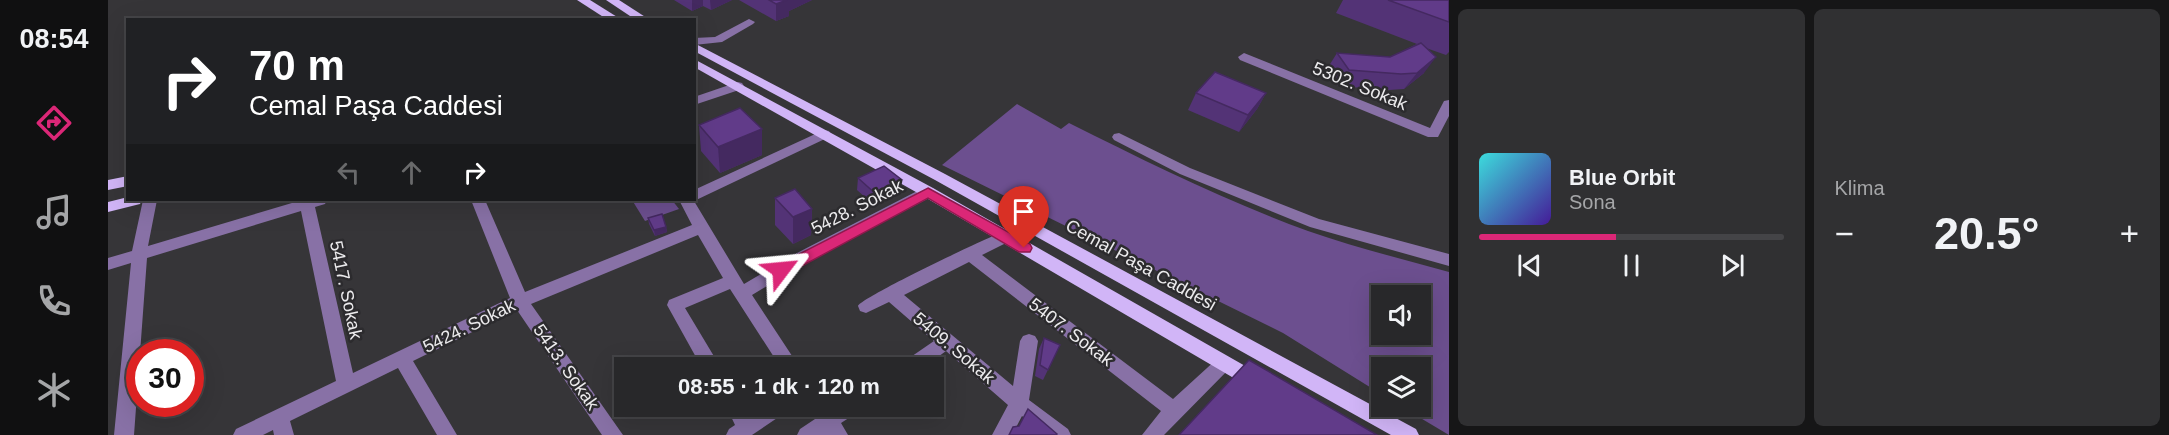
<!DOCTYPE html>
<html lang="tr">
<head>
<meta charset="utf-8">
<style>
  :root { --surface:#28282a; --page:#303032; --text:#f1f3f6; --muted:#a5a6a8; --line:#444447; --accent:#db2777 }
  body { margin:0; font-family:Helvetica,sans-serif; background:var(--page); color:var(--text); height:100vh; display:flex; flex-direction:column; font-size:22px; white-space:nowrap }
  * { box-sizing:border-box; margin:0 }
  p { font-size:20px; color:var(--muted) }
  .icon { flex:none; width:33px; height:33px; fill:none; stroke:currentColor; stroke-width:2; stroke-linecap:round; stroke-linejoin:round }
  .map { position:relative; flex:1; overflow:hidden }
  .details { display:flex; flex-direction:column; gap:9px; padding:9px; background:#161617; width:720px }
  .details>* { flex:none }
  .guide { position:absolute; left:18px; top:18px; width:570px; height:183px; border-radius:0px; box-shadow:0 6px 24px #0002,0 0 0 2px var(--line); background:#202124; color:#fff; overflow:hidden }
  .buttons { position:absolute; left:1263px; top:285px; display:grid; gap:12px }
  .buttons a { display:grid; place-items:center; width:60px; height:60px; border-radius:0px; background:var(--surface); box-shadow:0 6px 24px #0002,0 0 0 2px var(--line); font-size:30px }
  .speed { position:absolute; left:18px; top:339px; display:flex; gap:12px; font-size:30px; font-weight:700; text-align:center }
  .speed>* { display:grid; place-content:center; width:78px; height:78px; border-radius:50%; background:var(--surface); box-shadow:0 6px 24px #0002,0 0 0 2px var(--line); line-height:1 }
  .speed .limit { border:9px solid #d22; background:#fff; color:#111 }
  .pin { position:absolute; display:grid; place-items:center; width:51px; height:51px; color:#fff; margin:-62px -26px; border-radius:50% 50% 50% 0; rotate:-45deg; box-shadow:0 0 6px #0007 }
  .pin .icon { rotate:45deg }
  .me { position:absolute; width:66px; margin:-33px; rotate:61deg; stroke-linejoin:round; filter:drop-shadow(0 0 4px #0008) }
  .turn { display:flex; align-items:center; gap:21px; height:126px; padding:0 24px; font-size:27px }
  .turn .icon { width:78px; height:78px; stroke-width:2.5 }
  .turn b { display:block; font-size:42px; line-height:51px }
  .lanes { display:flex; align-items:center; height:57px; padding:0 24px; background:#0003; justify-content:center; gap:30px; direction:ltr }
  .lanes .off { opacity:.35 }
  .big { font-size:45px; font-weight:700; line-height:1.1 }
  .details .card { flex:1; display:flex; flex-direction:column; justify-content:center; gap:9px; min-width:0; padding:0 21px; border-radius:9px; background:var(--page) }
  .song { display:flex; align-items:center; gap:18px }
  .cover { width:72px; height:72px; border-radius:9px; background:linear-gradient(135deg,hsl(180 70% 55%),hsl(260 70% 35%)) }
  .played { height:6px; border-radius:3px; background:linear-gradient(90deg,var(--accent) 45%,var(--line) 45%) }
  .keys { display:flex; justify-content:space-around; direction:ltr }
  .heat { display:flex; justify-content:space-between; align-items:center; font-size:33px; direction:ltr }
  .details .tiles { flex:1; display:grid; gap:9px; grid-template-columns:repeat(2,1fr) }
  .trip { position:absolute; left:506px; top:357px; width:330px; height:60px; border-radius:0px; background:var(--surface); box-shadow:0 6px 24px #0002,0 0 0 2px var(--line); font-weight:700; line-height:60px; text-align:center }
  main { display:flex; flex:1; min-height:0 }
  .menu { display:flex; flex-direction:column; width:108px; justify-content:space-around; align-items:center; background:#101011; color:var(--muted) }
  .menu .icon { width:42px; height:42px }
  .menu .active { color:var(--accent) }
  .menu b { font-size:27px; color:var(--text) }
  .map>svg:first-child { display:block }
</style>
</head>
<body>
<main>
<nav class="menu">
<b>08:54</b>
<svg class="icon active" aria-label="directions" viewBox="0 0 24 24"><path d="M12 3l9 9-9 9-9-9zM9 14v-3h6M13 9l2 2-2 2"/></svg>
<svg class="icon" aria-label="music" viewBox="0 0 24 24"><path d="M9 18V5l10-2v13"/><circle cx="6" cy="18" r="3"/><circle cx="16" cy="16" r="3"/></svg>
<svg class="icon" aria-label="phone" viewBox="0 0 24 24"><path d="M5 4h4l2 5-3 2q2 4 5 5l2-3 5 2v4C11 20 4 13 5 4z"/></svg>
<svg class="icon" aria-label="climate" viewBox="0 0 24 24"><path d="M12 3v18M4 7l16 10M4 17L20 7"/></svg>
</nav>
<div class="map">
<svg width="1341" height="435" viewBox="0 0 1341 435">
  <rect width="100%" height="100%" fill="#363538"/>
  <g fill="#6c4f8f" fill-rule="evenodd">
    <path d="M909 104 953 129 961 123C1039 162 1118 201 1200 231 1246 247 1294 259 1341 272V435L1294 407 1312 406V368H1274L1273 394 1175 333 834 165ZM1274 296H1312V334H1274Z"/>
    <path d="M524 200H564L571 209 537 221Z"/>
  </g>
  <g fill="none" stroke-linecap="round" stroke-linejoin="round">
    <g fill="#8871a6" fill-rule="evenodd">
      <path d="M641 19 647 22 645 24 614 42 586 45V38L607 37Z"/>
      <path d="M1136 53 1322 128 1336 101 1341 100V116L1330 137H1320L1132 60 1130 57Z"/>
      <path d="M630 82 634 83 636 86 634 89 586 105V97Z"/>
      <path d="M716 130 721 131 723 134 721 137 586 201 636 284 687 254 815 188H825L827 192 825 196 699 262 644 295 692 368H673L622 289 577 308 613 368H594L559 305 561 300 615 278 590 235 423 304 515 435H494L409 310 305 361 349 435H329L290 368 182 421 186 435H166L165 430 155 435H125L128 429 228 381 193 211 39 258 26 435H6L23 263 0 270V258L24 251 35 200H49L40 246 194 200H219L217 204 207 207 245 373 402 298 363 200H377L417 292 584 225 571 200H586V190Z"/>
      <path d="M1011 133 1082 168 1211 219 1341 254V266L1202 227 1072 174 1006 140 1004 137 1006 134Z"/>
      <path d="M897 231 902 233 905 237 902 241 874 255 1065 399 1110 358 1116 355 1122 358 1125 363 1122 368 1056 435H1034L1053 411 861 262 796 295 905 386 912 341 915 336 921 334 927 336 930 341 921 400 960 429 963 435H938L914 416 904 435H884L900 405 838 351 815 368H791L794 363 826 341 781 302 758 313 752 311 750 306C754 297 880 237 897 231Z"/>
      <path d="M618 406H637L642 415 655 406H680L678 412 644 435H618L621 429 627 425Z"/>
      <path d="M700 406H720L722 409 726 406H752L750 412 733 423 740 435H689L692 429 707 419Z"/>
    </g>
    <g fill="#d1b5f7" fill-rule="evenodd">
      <path d="M469 0H482L514 20H500Z"/>
      <path d="M498 0H511L542 20H528Z"/>
      <path d="M586 43 837 174 1308 429 1311 435H1283L827 180 586 51Z"/>
      <path d="M586 59 825 188 1153 375 1156 381 1153 387 1147 389 1141 387 815 196 586 67Z"/>
      <path d="M20 176V186L0 190V180Z"/>
      <path d="M20 197V200H34L32 204 0 212V202Z"/>
    </g>
  </g>
  <g fill="#533376">
    <path d="M566 0H624L603 10 595 6 584 11Z"/>
    <path d="M631 0H704L681 11V16L668 21Z"/>
    <path d="M1235 0H1341V52L1338 55 1318 48 1316 73 1296 89 1281 90 1230 86 1219 69 1229 53 1282 57 1309 44 1228 13Z"/>
    <path d="M1088 93H1158L1149 109 1131 132 1080 110Z"/>
    <path d="M591 125 654 155 612 173 593 151Z"/>
    <path d="M750 178 792 192 767 206 749 190Z"/>
    <path d="M667 198 704 209 703 235 685 244 667 225Z"/>
    <path d="M540 218 558 227 559 232 547 236 541 224Z"/>
    <path d="M936 338 952 345 935 380 927 376 931 349Z"/>
  </g>
  <g fill="#442960">
    <path d="M584 0H595V6L584 11Z"/>
    <path d="M602 0H624L603 10Z"/>
    <path d="M677 0H704L681 11V16L668 21V4Z"/>
    <path d="M1328 57 1316 73 1296 89 1309 73Z"/>
    <path d="M1158 93 1149 109 1131 132 1140 115Z"/>
    <path d="M654 129V155L612 173 610 147Z"/>
    <path d="M794 180 792 192 767 206 769 195Z"/>
    <path d="M704 209 703 235 685 244V217Z"/>
    <path d="M558 227 559 232 547 236 546 230Z"/>
  </g>
  <g fill="#613b89" stroke="#442960" stroke-width="1.5">
    <path d="M661 0H679L668 4Z"/>
    <path d="M1280 0H1341V22Z"/>
    <path d="M1313 43 1328 57 1309 73 1293 74 1241 70 1229 53 1282 57Z"/>
    <path d="M1107 72 1158 93 1140 115 1088 93Z"/>
    <path d="M632 108 654 129 610 147 591 125Z"/>
    <path d="M776 166 794 180 769 195 750 178Z"/>
    <path d="M687 189 704 209 685 217 667 198Z"/>
    <path d="M554 214 558 227 546 230 540 218Z"/>
    <path d="M936 338 952 345 940 370 932 365Z"/>
    <path d="M1141 360 1269 435H1071Z"/>
    <path d="M920 409 949 434 948 435H901L905 427 911 426Z"/>
  </g>
  <path fill="#db2777" stroke="#8e194d" stroke-width="1.5" d="M820 188 922 244 924 248 922 252H911L820 198 679 274H668L666 270 668 266Z"/>
  <g text-anchor="middle" stroke-width="5" stroke-linejoin="round" paint-order="stroke">
    <g font-size="18" fill="#ecebed" stroke="#2c2b2e">
      <text transform="translate(1252 86) rotate(22)" y="6">5302. Sokak</text>
      <text transform="translate(749 207) rotate(-27)" y="6">5428. Sokak</text>
      <text transform="translate(1033 265) rotate(29)" y="6">Cemal Paşa Caddesi</text>
      <text transform="translate(238 290) rotate(78)" y="6">5417. Sokak</text>
      <text transform="translate(361 326) rotate(-26)" y="6">5424. Sokak</text>
      <text transform="translate(963 332) rotate(37)" y="6">5407. Sokak</text>
      <text transform="translate(846 348) rotate(40)" y="6">5409. Sokak</text>
      <text transform="translate(458 367) rotate(55)" y="6">5413. Sokak</text>
    </g>
  </g>
</svg>
<div class="buttons">
<a><svg class="icon" aria-label="sound" viewBox="0 0 24 24"><path d="M4 9h4l5-4v14l-5-4H4zM17 9q2 3 0 6"/></svg></a>
<a><svg class="icon" aria-label="layers" viewBox="0 0 24 24"><path d="M12 4l9 5-9 5-9-5zM3 14l9 5 9-5"/></svg></a>
</div>
<div class="speed"><div class="limit">30</div></div>
<div class="pin" style="left:916px;top:248px;background:#d93025"><svg class="icon" aria-label="arrive" viewBox="0 0 24 24"><path d="M6 21V4h12l-3 4 3 4H6"/></svg></div>
<svg class="me" style="left:673px;top:270px" viewBox="-20 -20 40 40"><path d="M0-17L14 15 0 8-14 15z" fill="#db2777" stroke="#fff" stroke-width="4"/></svg>
<div class="trip">08:55 · 1 dk · 120 m</div>
<div class="guide">
<div class="turn"><svg class="icon" aria-label="right" viewBox="0 0 24 24"><path d="M7 20v-9h11M14 6l5 5-5 5"/></svg><div><b>70 m</b>Cemal Paşa Caddesi</div></div>
<div class="lanes"><svg class="icon off" aria-label="left" viewBox="0 0 24 24"><path d="M17 20v-9H6M10 6l-5 5 5 5"/></svg><svg class="icon off" aria-label="ahead" viewBox="0 0 24 24"><path d="M12 20V5M6 11l6-6 6 6"/></svg><svg class="icon" aria-label="right" viewBox="0 0 24 24"><path d="M7 20v-9h11M14 6l5 5-5 5"/></svg></div>
</div>
</div>
<section class="details">
<div class="tiles">
<div class="card">
<div class="song"><i class="cover"></i><div><b>Blue Orbit</b><p>Sona</p></div></div>
<div class="played"></div>
<div class="keys"><svg class="icon" aria-label="previous" viewBox="0 0 24 24"><path d="M18 5L8 12l10 7zM5 5v14"/></svg><svg class="icon" aria-label="pause" viewBox="0 0 24 24"><path d="M8 5v14M16 5v14"/></svg><svg class="icon" aria-label="next" viewBox="0 0 24 24"><path d="M6 5l10 7-10 7zM19 5v14"/></svg></div>
</div>
<div class="card"><p>Klima</p>
<div class="heat"><a>−</a><b class="big">20.5°</b><a>+</a></div>
</div>
</div>
</section>
</main>
</body>
</html>
